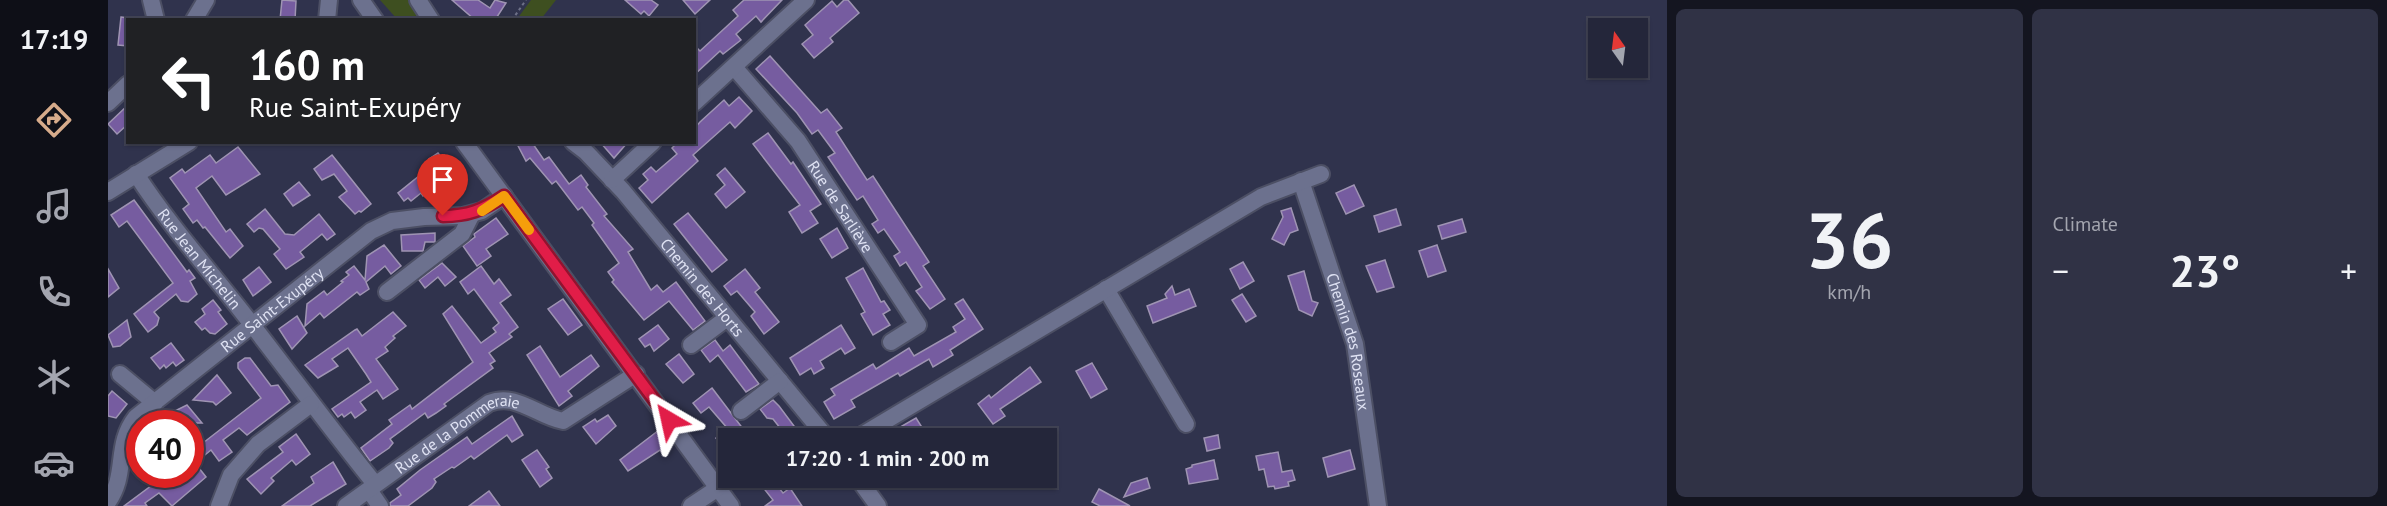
<!DOCTYPE html>
<html lang="en">
<head>
<meta charset="utf-8">
<style>
  :root { --surface:#24263a; --page:#303245; --text:#f1f3f6; --muted:#a3a5af; --line:#414354; --accent:#d6ab8b }
  body { margin:0; font-family:"PT Sans",sans-serif; background:var(--page); color:var(--text); height:100vh; display:flex; flex-direction:column; font-size:22px; white-space:nowrap }
  * { box-sizing:border-box; margin:0 }
  p { font-size:20px; color:var(--muted) }
  .icon { flex:none; width:33px; height:33px; fill:none; stroke:currentColor; stroke-width:2; stroke-linecap:round; stroke-linejoin:round }
  .map { position:relative; flex:1; overflow:hidden }
  .panel { display:flex; flex-direction:column; gap:9px; padding:9px; background:#141520; width:720px }
  .panel>* { flex:none }
  .banner { position:absolute; left:18px; top:18px; width:570px; height:126px; border-radius:0px; box-shadow:0 2px 4px #0004,0 0 0 2px var(--line); background:#202124; color:#fff; overflow:hidden }
  .needle { width:39px; rotate:346deg }
  .buttons { position:absolute; left:1480px; top:18px; display:grid; gap:12px }
  .buttons a { display:grid; place-items:center; width:60px; height:60px; border-radius:0px; background:var(--surface); box-shadow:0 2px 4px #0004,0 0 0 2px var(--line); font-size:30px }
  .speed { position:absolute; left:18px; top:410px; display:flex; gap:12px; font-size:30px; font-weight:700; text-align:center }
  .speed>* { display:grid; place-content:center; width:78px; height:78px; border-radius:50%; background:var(--surface); box-shadow:0 2px 4px #0004,0 0 0 2px var(--line); line-height:1 }
  .speed .limit { border:9px solid #d22; background:#fff; color:#111 }
  .pin { position:absolute; display:grid; place-items:center; width:51px; height:51px; color:#fff; margin:-62px -26px; border-radius:50% 50% 50% 0; rotate:-45deg; box-shadow:0 0 6px #0007 }
  .pin .icon { rotate:45deg }
  .me { position:absolute; width:66px; margin:-33px; rotate:324deg; stroke-linejoin:round; filter:drop-shadow(0 0 4px #0008) }
  .turn { display:flex; align-items:center; gap:21px; height:126px; padding:0 24px; font-size:27px }
  .turn .icon { width:78px; height:78px; stroke-width:2.5 }
  .turn b { display:block; font-size:42px; line-height:51px }
  .big { font-size:45px; font-weight:600; line-height:1.1 }
  .panel .widget { flex:1; display:flex; flex-direction:column; justify-content:center; gap:9px; min-width:0; padding:0 21px; border-radius:9px; background:var(--page) }
  .panel .dial { align-items:center; gap:0 }
  .dial b { font-size:78px; line-height:1 }
  .heat { display:flex; justify-content:space-between; align-items:center; font-size:33px; direction:ltr }
  .panel .tiles { flex:1; display:grid; gap:9px; grid-template-columns:repeat(2,1fr) }
  .trip { position:absolute; left:610px; top:428px; width:339px; height:60px; border-radius:0px; background:var(--surface); box-shadow:0 2px 4px #0004,0 0 0 2px var(--line); font-weight:600; line-height:60px; text-align:center }
  main { display:flex; flex:1; min-height:0 }
  .tab-bar { display:flex; flex-direction:column; width:108px; justify-content:space-around; align-items:center; background:#0e0f17; color:var(--muted) }
  .tab-bar .icon { width:42px; height:42px }
  .tab-bar .current { color:var(--accent) }
  .tab-bar b { font-size:27px; color:var(--text) }
  .map>svg:first-child { display:block }
</style>
</head>
<body>
<main>
<nav class="tab-bar">
<b>17:19</b>
<svg class="icon current" aria-label="directions" viewBox="0 0 24 24"><path d="M12 3l9 9-9 9-9-9zM9 14v-3h6M13 9l2 2-2 2"/></svg>
<svg class="icon" aria-label="music" viewBox="0 0 24 24"><path d="M9 18V5l10-2v13"/><circle cx="6" cy="18" r="3"/><circle cx="16" cy="16" r="3"/></svg>
<svg class="icon" aria-label="phone" viewBox="0 0 24 24"><path d="M5 4h4l2 5-3 2q2 4 5 5l2-3 5 2v4C11 20 4 13 5 4z"/></svg>
<svg class="icon" aria-label="climate" viewBox="0 0 24 24"><path d="M12 3v18M4 7l16 10M4 17L20 7"/></svg>
<svg class="icon" aria-label="car" viewBox="0 0 24 24"><path d="M5 17H2v-5l4-1 3-4h7l3 4 3 1v5h-3M9 17h6M6 11h13"/><circle cx="7" cy="17" r="2"/><circle cx="17" cy="17" r="2"/></svg>
</nav>
<div class="map">
<svg width="1559" height="506" viewBox="0 0 1559 506">
  <rect width="100%" height="100%" fill="#30334d"/>
  <g fill="#3e4f20">
    <path d="M272 0H304L318 19H289Z"/>
    <path d="M423 0H448L433 19H409Z"/>
  </g>
  <g fill="#765ca0" stroke="#9f94b3" stroke-width="1.5">
    <path d="M174 0 188 1 187 20H172Z"/>
    <path d="M344 0H370L382 8 387 0 398 3 387 20H367Z"/>
    <path d="M517 0H543L550 5 541 16 536 11 533 14Z"/>
    <path d="M575 0H602L587 14Z"/>
    <path d="M636 0H674L653 22 648 16 628 34 633 40 615 54 612 51 586 75V45L592 51 630 16 625 10Z"/>
    <path d="M736 0H740L751 13 722 38 725 42 706 58 694 44 705 35 697 25 724 1 729 7Z"/>
    <path d="M13 17 20 18V46L10 45Z"/>
    <path d="M662 56 713 113 719 109 734 128 728 132 759 180 765 176 808 242 821 262 815 266 837 299 822 309 808 291 814 287 798 262 792 266 786 256 792 252 776 229 770 233 764 224 770 220 755 196 749 200 720 157 727 153 710 130 704 134 689 113 648 69Z"/>
    <path d="M631 97 644 111 627 128 622 122 585 155 590 161 544 203 531 188 540 180 535 174 543 167 548 172 569 154 564 148 570 142H586V129L592 122 616 100 621 106Z"/>
    <path d="M20 105V124L9 134 0 124Z"/>
    <path d="M660 133 683 164 685 162 713 204 702 211 710 223 694 233 681 212 692 205 645 144Z"/>
    <path d="M408 142 425 144 436 160 441 157 461 184 473 175 480 185 478 187 499 214 496 216 525 249 520 252 543 290 549 285 555 292 568 282 597 321 585 330 561 301 536 320 504 282 506 280 500 272 511 263 484 225 486 223 474 207 470 210 448 181 444 184 422 158 418 161Z"/>
    <path d="M492 142H520L506 158Z"/>
    <path d="M130 147 152 174 118 195 104 176 88 188 118 232 122 229 135 246 122 258 97 227 95 228 89 220 85 223 75 209 81 204 62 178 74 169 77 173 102 155 108 163Z"/>
    <path d="M330 153 333 157 336 155 355 182 341 193 333 182 315 196 313 193 303 201 300 198 296 201 290 193 322 167 324 163 321 159Z"/>
    <path d="M224 155 263 204 253 212 251 211 247 214 231 197 239 191 226 174 214 180 206 169Z"/>
    <path d="M617 168 637 192 618 208 607 194 617 185 609 175Z"/>
    <path d="M191 182 202 195 185 206 176 194Z"/>
    <path d="M1246 185 1256 206 1238 214 1228 193Z"/>
    <path d="M26 200 79 272 81 270 87 278 82 281 89 294 80 302 73 301 68 294 46 312 51 318 49 325 40 332 26 314 65 283 19 221 11 227 3 215Z"/>
    <path d="M1183 208 1190 230 1182 233 1176 245 1164 239 1175 217 1173 211Z"/>
    <path d="M157 209 177 234 186 235 211 214 227 234 219 240 214 234 192 252 196 257 178 269 166 254 172 249 155 229 151 228 146 232 139 224Z"/>
    <path d="M1288 209 1293 225 1271 232 1266 216Z"/>
    <path d="M580 213 619 260 604 272 566 224Z"/>
    <path d="M388 218 400 234 378 249 383 256 369 266 355 246 367 237 366 234Z"/>
    <path d="M1354 219 1358 232 1334 239 1330 226Z"/>
    <path d="M729 228 740 248 724 258 712 239Z"/>
    <path d="M327 233V242H317L315 251H294L293 235Z"/>
    <path d="M276 245 293 266 283 274 277 266 258 282 261 289 252 295 249 292 216 318 212 313 197 326 199 304 216 291 219 295 235 282 233 281 241 275 238 272 246 266 257 280 259 256Z"/>
    <path d="M1329 245 1338 271 1320 277 1311 251Z"/>
    <path d="M1277 260 1286 287 1269 292 1258 266Z"/>
    <path d="M1135 262 1146 281 1132 289 1122 269Z"/>
    <path d="M334 263 348 277 337 286 330 277 317 288 311 280Z"/>
    <path d="M373 266 386 284 391 279 403 295 392 303 410 327 401 334 404 337 381 353 387 361 382 364 385 368 336 404 338 406 328 413 320 418 317 413 282 439 285 443 281 448 262 461 253 448 284 424 281 420 302 405 304 409 365 362 335 314 344 306 373 343 388 332 385 328 391 323 366 289 360 294 352 282Z"/>
    <path d="M151 267 163 282 145 296 135 280Z"/>
    <path d="M755 268 773 302 776 301 782 310 775 314 782 325 765 335 753 314 757 312 738 278Z"/>
    <path d="M0 269 11 288 0 297Z"/>
    <path d="M637 269 652 288 647 292 671 322 656 334 643 316 647 312 629 291 623 295 616 286Z"/>
    <path d="M1196 271 1204 301 1210 303 1204 316 1191 310 1180 276Z"/>
    <path d="M1064 286 1067 295 1081 289 1088 306 1045 323 1039 306 1059 298 1057 294Z"/>
    <path d="M1134 294 1148 316 1138 322 1124 300Z"/>
    <path d="M455 299 474 325 460 335 440 309Z"/>
    <path d="M855 299 875 329 842 350 845 355 825 367 821 359 792 376 790 373 743 400 747 407 726 419 716 402 727 395 723 389 765 364 768 369 801 348 806 356 848 332 845 327 857 319 847 304Z"/>
    <path d="M105 300 113 310 110 312 119 324 107 334 102 333 97 328 94 330 87 322 97 314 94 309Z"/>
    <path d="M285 312 298 326 285 336 287 338 277 347 280 351 268 359 290 389 275 399 269 390 252 402 258 410 247 418 243 412 236 417 234 414 230 417 224 409 263 382 258 374 240 348 224 359 230 366 210 378 197 365 247 330 249 329 254 336Z"/>
    <path d="M189 316 199 333 184 349 171 329Z"/>
    <path d="M19 320 23 337 12 346 5 347 0 335Z"/>
    <path d="M550 325 561 339 546 351 542 344 537 347 531 339Z"/>
    <path d="M733 325 747 348 737 354 733 348 712 361 716 368 706 374 703 368 692 375 682 358Z"/>
    <path d="M607 340 615 351 622 345 651 384 638 392 610 355 602 362 593 350Z"/>
    <path d="M63 343 76 360 68 366 65 362 58 368 56 365 52 369 43 358Z"/>
    <path d="M432 346 452 377 483 355 491 366 460 391 464 396 451 406 419 355Z"/>
    <path d="M571 354 586 374 575 383 558 364Z"/>
    <path d="M137 358H142L163 386 170 385 182 402 139 435 131 428 115 440 124 452 111 461 103 450 87 463 98 477 64 506 51 493 37 503 39 506H16L59 474H82V453L153 398 130 368V363Z"/>
    <path d="M984 363 999 389 983 398 968 371Z"/>
    <path d="M922 367 933 382 892 409 897 416 885 424 870 404 881 395 883 398Z"/>
    <path d="M109 375 123 393 108 405 105 402 85 400Z"/>
    <path d="M604 388 642 438H621V453L608 438 620 429 601 407 593 413 585 403Z"/>
    <path d="M4 391 19 404 8 418 0 416V396Z"/>
    <path d="M665 400 671 406 695 438H680L665 419 659 418 652 409Z"/>
    <path d="M79 405 94 423H66L63 413Z"/>
    <path d="M500 415 508 426 488 444 475 427 487 419 489 422Z"/>
    <path d="M404 416 415 435 404 442 399 435 366 459 363 456 346 468 344 467 326 479 328 482 324 488 300 506H282V503L293 495 289 489 312 470 359 437 364 444Z"/>
    <path d="M808 418 815 429 801 438H792L787 430Z"/>
    <path d="M551 430 562 448 554 453 552 450 520 471 512 460Z"/>
    <path d="M188 434 202 454 188 465 184 460 163 478 166 481 153 494 139 479 175 452 171 447Z"/>
    <path d="M1110 435 1112 448 1099 451 1096 438Z"/>
    <path d="M429 450 441 467 438 469 444 478 432 487 414 460Z"/>
    <path d="M1242 450 1247 469 1220 477 1215 458Z"/>
    <path d="M1170 452 1174 472 1184 470 1187 480 1180 482 1181 486 1167 489 1166 486 1160 487 1156 469 1151 470 1148 456Z"/>
    <path d="M1106 460 1110 479 1081 484 1078 469 1084 467V465Z"/>
    <path d="M225 462 238 484 202 506H174L206 483 203 477Z"/>
    <path d="M647 477H662L675 493 682 488 694 506H657L665 500Z"/>
    <path d="M1039 478 1042 488 1016 497 1023 483Z"/>
    <path d="M991 489 1022 506H992L984 502Z"/>
    <path d="M381 491 392 506H361Z"/>
  </g>
  <g fill="none" stroke-linecap="round" stroke-linejoin="round">
    <defs>
      <g id="minor">
        <path d="M43 0 48 20"/>
        <path d="M253 0 267 20"/>
        <path d="M310 0 323 20"/>
        <path d="M86 20 98 0"/>
        <path d="M219 20 221 0"/>
        <path id="s1" d="M626 67 690 141 810 325 783 342"/>
        <path d="M0 103 20 84"/>
        <path d="M586 103 698 0"/>
        <path d="M356 142 623 506"/>
        <path id="s2" d="M465 142 478 152 515 191 719 438"/>
        <path id="s3" d="M28 174C63 228 106 275 145 326 186 379 225 432 267 484"/>
        <path d="M504 180 545 142"/>
        <path id="s4" d="M1193 181 1247 344 1270 506"/>
        <path d="M0 192 81 142"/>
        <path d="M998 289 1078 424"/>
        <path d="M279 292 354 234 364 214"/>
        <path d="M583 345 619 318"/>
        <path d="M12 374 47 403"/>
        <path d="M633 411 672 381"/>
        <path d="M749 438 1153 197 1213 174"/>
        <path d="M749 477 770 506"/>
        <path d="M261 490 272 506"/>
        <path id="s5" d="M0 502C20 474 6 445 28 417L263 231 284 221 316 217 355 216 374 211 396 196"/>
        <path d="M111 506 123 475 150 444 203 404"/>
        <path id="s6" d="M238 506 381 403C408 392 429 416 455 421L528 374"/>
        <path d="M583 506 610 488"/>
      </g>
    </defs>
    <use href="#minor" stroke="#4c4f64" stroke-width="20"/>
    <path stroke="#6e7188" stroke-width="2" stroke-dasharray="3 3" stroke-linecap="butt" d="M404 20 418 0"/>
    <use href="#minor" stroke="#6c718e" stroke-width="16"/>
  </g>
  <g fill="none" stroke-linecap="round" stroke-linejoin="round">
    <defs>
      <path id="route" d="M335 216C360 216 375 210 396 196L561 420"/>
    </defs>
    <use href="#route" stroke="#92132f" stroke-width="15"/>
    <use href="#route" stroke="#e11d48" stroke-width="10"/>
    <path stroke="#f59e0b" stroke-width="10" d="M374 211 396 196 421 230"/>
  </g>
  <g text-anchor="middle" stroke-width="6" stroke-linejoin="round" paint-order="stroke">
    <g font-size="16" fill="#dfe2f3" stroke="#262942">
      <text dy="6" stroke="none"><textPath href="#s1" startOffset="176">Rue de Sarliève</textPath></text>
      <text dy="6" stroke="none"><textPath href="#s3" startOffset="106">Rue Jean Michelin</textPath></text>
      <text dy="6" stroke="none"><textPath href="#s2" startOffset="195">Chemin des Horts</textPath></text>
      <text dy="6" stroke="none"><textPath href="#s5" startOffset="264">Rue Saint-Exupéry</textPath></text>
      <text dy="6" stroke="none"><textPath href="#s4" startOffset="168">Chemin des Roseaux</textPath></text>
      <text dy="6" stroke="none"><textPath href="#s6" startOffset="135">Rue de la Pommeraie</textPath></text>
    </g>
  </g>
</svg>
<div class="buttons">
<a><svg class="needle" viewBox="-14 -14 28 28"><path d="M0-13l5 13h-10z" fill="#e53935"/><path d="M0 13l5-13h-10z" fill="#a3a5af"/></svg></a>
</div>
<div class="speed"><div class="limit">40</div></div>
<div class="pin" style="left:335px;top:216px;background:#d93025"><svg class="icon" aria-label="arrive" viewBox="0 0 24 24"><path d="M6 21V4h12l-3 4 3 4H6"/></svg></div>
<svg class="me" style="left:561px;top:420px" viewBox="-20 -20 40 40"><path d="M0-17L14 15 0 8-14 15z" fill="#e11d48" stroke="#fff" stroke-width="4"/></svg>
<div class="trip">17:20 · 1 min · 200 m</div>
<div class="banner">
<div class="turn"><svg class="icon" aria-label="left" viewBox="0 0 24 24"><path d="M17 20v-9H6M10 6l-5 5 5 5"/></svg><div><b>160 m</b>Rue Saint-Exupéry</div></div>
</div>
</div>
<section class="panel">
<div class="tiles">
<div class="widget dial"><b>36</b><p>km/h</p></div>
<div class="widget"><p>Climate</p>
<div class="heat"><a>−</a><b class="big">23°</b><a>+</a></div>
</div>
</div>
</section>
</main>
</body>
</html>
